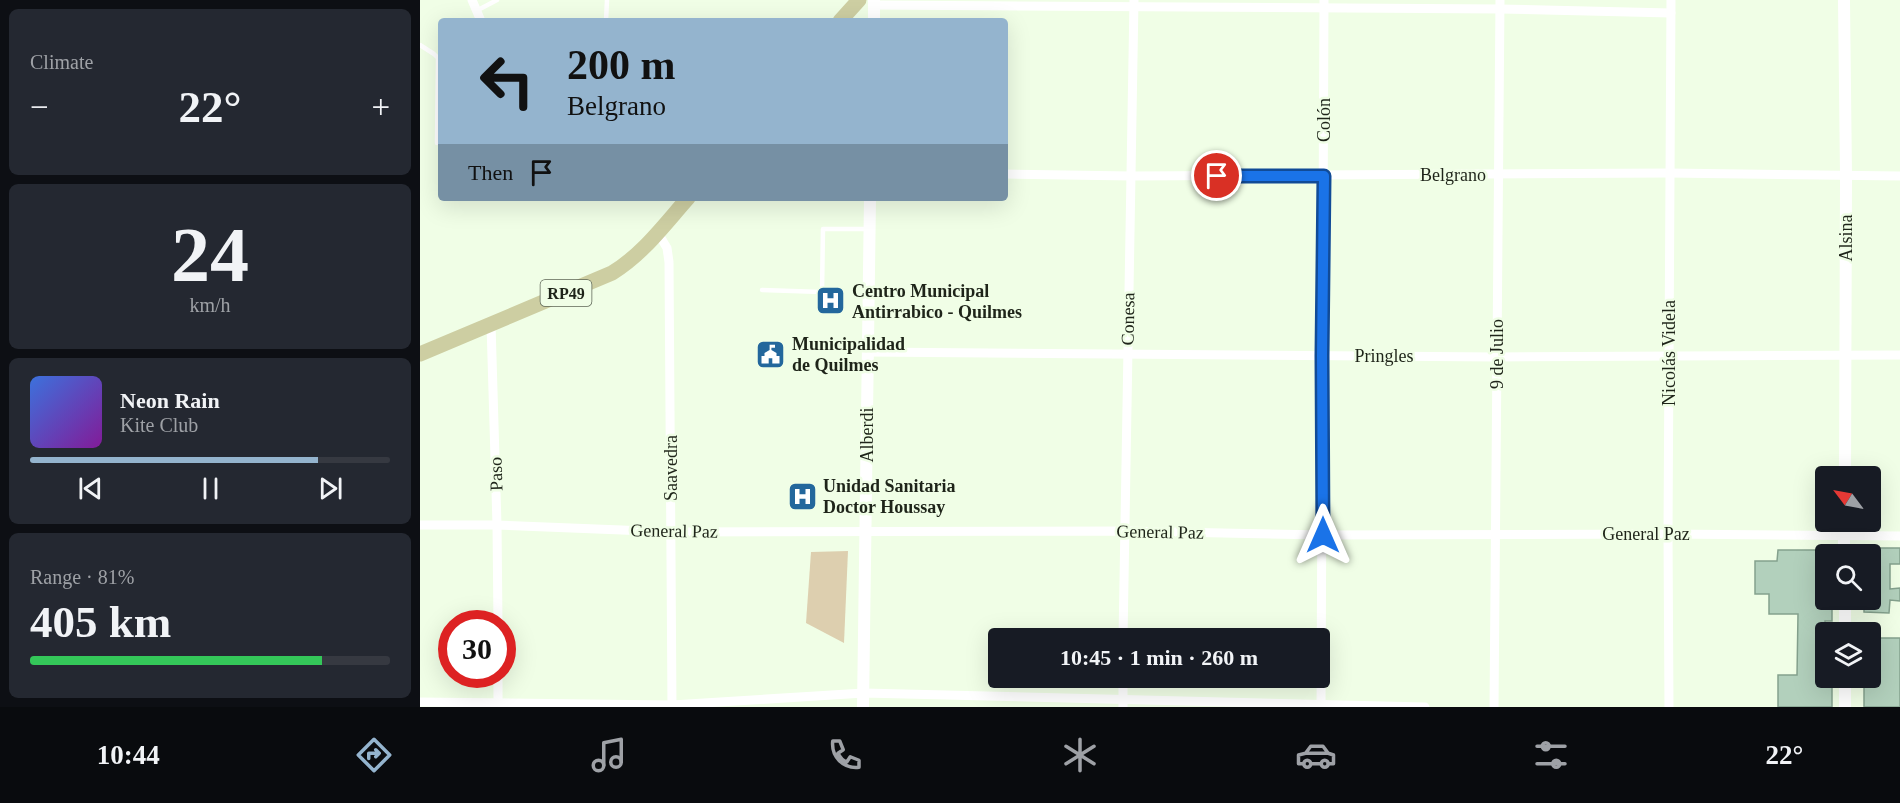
<!DOCTYPE html>
<html lang="en">
<head>
<meta charset="utf-8">
<style>
  :root { --surface:#171b24; --page:#242831; --text:#f1f3f6; --muted:#9ea1a6; --line:#363941; --accent:#94b4ce }
  body { margin:0; font-family:"Times New Roman",serif; background:var(--page); color:var(--text); height:100vh; display:flex; flex-direction:column; font-size:22px; white-space:nowrap }
  * { box-sizing:border-box; margin:0 }
  p { font-size:20px; color:var(--muted) }
  .icon { flex:none; width:33px; height:33px; fill:none; stroke:currentColor; stroke-width:2; stroke-linecap:round; stroke-linejoin:round }
  .map { position:relative; flex:1; overflow:hidden }
  .drawer { display:flex; flex-direction:column; gap:9px; padding:9px; background:#0d0f14; width:420px }
  .drawer>* { flex:none }
  .hud { position:absolute; left:18px; top:18px; width:570px; height:183px; border-radius:6px; box-shadow:0 6px 24px #0002; background:#94b4ce; color:#111; overflow:hidden }
  .needle { width:39px; rotate:302deg }
  .buttons { position:absolute; left:1395px; top:466px; display:grid; gap:12px }
  .buttons a { display:grid; place-items:center; width:66px; height:66px; border-radius:6px; background:var(--surface); box-shadow:0 6px 24px #0002; font-size:30px }
  .speed { position:absolute; left:18px; top:610px; display:flex; gap:12px; font-size:30px; font-weight:700; text-align:center }
  .speed>* { display:grid; place-content:center; width:78px; height:78px; border-radius:50%; background:var(--surface); box-shadow:0 6px 24px #0002; line-height:1 }
  .speed .limit { border:9px solid #d22; background:#fff; color:#111 }
  .pin { position:absolute; display:grid; place-items:center; width:51px; height:51px; color:#fff; margin:-26px; border:3px solid #fff; border-radius:50%; box-shadow:0 2px 6px #0007 }
  .me { position:absolute; width:66px; margin:-33px; rotate:0deg; stroke-linejoin:round; filter:drop-shadow(0 0 4px #0008) }
  .turn { display:flex; align-items:center; gap:21px; height:126px; padding:0 30px; font-size:27px }
  .turn .icon { width:78px; height:78px; stroke-width:2.5 }
  .turn b { display:block; font-size:42px; line-height:51px }
  .then { display:flex; align-items:center; height:57px; padding:0 30px; background:#0003; gap:12px; font-size:22px }
  .big { font-size:45px; font-weight:700; line-height:1.1 }
  .drawer .tile { flex:1; display:flex; flex-direction:column; justify-content:center; gap:9px; min-width:0; padding:0 21px; border-radius:9px; background:var(--page) }
  .drawer .dial { align-items:center; gap:0 }
  .dial b { font-size:78px; line-height:1 }
  .song { display:flex; align-items:center; gap:18px }
  .cover { width:72px; height:72px; border-radius:9px; background:linear-gradient(135deg,hsl(220 70% 55%),hsl(290 70% 35%)) }
  .played { height:6px; border-radius:3px; background:linear-gradient(90deg,var(--accent) 80%,var(--line) 80%) }
  .keys { display:flex; justify-content:space-around; direction:ltr }
  .heat { display:flex; justify-content:space-between; align-items:center; font-size:33px; direction:ltr }
  .charge { height:9px; border-radius:4px; background:linear-gradient(90deg,#34c759 81%,var(--line) 0) }
  .trip { position:absolute; left:568px; top:628px; width:342px; height:60px; border-radius:6px; background:var(--surface); box-shadow:0 6px 24px #0002; font-weight:700; line-height:60px; text-align:center }
  .tabs { display:flex; height:96px; justify-content:space-around; align-items:center; background:#090b0e; color:var(--muted) }
  .tabs .icon { width:42px; height:42px }
  .tabs .on { color:var(--accent) }
  .tabs b { font-size:27px; color:var(--text) }
  main { display:flex; flex:1; min-height:0 }
  .map>svg:first-child { display:block }
</style>
</head>
<body>
<main>
<section class="drawer">
<div class="tile"><p>Climate</p>
<div class="heat"><a>−</a><b class="big">22°</b><a>+</a></div>
</div>
<div class="tile dial"><b>24</b><p>km/h</p></div>
<div class="tile">
<div class="song"><i class="cover"></i><div><b>Neon Rain</b><p>Kite Club</p></div></div>
<div class="played"></div>
<div class="keys"><svg class="icon" aria-label="previous" viewBox="0 0 24 24"><path d="M18 5L8 12l10 7zM5 5v14"/></svg><svg class="icon" aria-label="pause" viewBox="0 0 24 24"><path d="M8 5v14M16 5v14"/></svg><svg class="icon" aria-label="next" viewBox="0 0 24 24"><path d="M6 5l10 7-10 7zM19 5v14"/></svg></div>
</div>
<div class="tile"><p>Range · 81%</p><b class="big">405 km</b><div class="charge"></div></div>
</section>
<div class="map">
<svg width="1480" height="707" viewBox="0 0 1480 707">
  <rect width="100%" height="100%" fill="#f0fee6"/>
  <path fill="#ddcfaf" d="M428 551 424 643 386 623 391 552Z"/>
  <g fill="#b2d0bc" stroke="#84a18d" stroke-width="1.5">
    <path d="M1450 548H1480V564H1470V589L1480 588V601L1470 600 1469 613 1444 612V600H1450Z"/>
    <path d="M1358 550H1406V600H1412V621H1405L1406 678H1412V707H1358V675H1377L1378 614H1349V594H1335V561H1357Z"/>
    <path d="M1450 638H1480V707H1444V678H1450Z"/>
  </g>
  <g fill="none" stroke-linecap="round" stroke-linejoin="round">
    <g stroke="#fff" stroke-width="4.5">
      <path d="M58 10 77 0"/>
      <path d="M186 21 187 0"/>
      <path d="M0 45 14 54 18 58 17 143"/>
      <path d="M342 290 402 292 403 229H449"/>
    </g>
    <g stroke="#fff" stroke-width="9">
      <path d="M52 0 61 21"/>
      <path d="M454 5 1080 9 1251 13"/>
      <path d="M585 174 711 176 1249 173 1480 176"/>
      <path d="M238 233 247 248 249 262 252 707"/>
      <path d="M71 324 77 525 78 624"/>
      <path d="M448 352 1077 357 1480 355"/>
      <path d="M0 525H77L252 532 704 531 903 535 1248 534 1480 536"/>
      <path d="M703 639 714 0"/>
      <path d="M78 675V707"/>
      <path d="M0 702 252 705 444 693 1005 707"/>
      <path d="M703 707V678"/>
      <path d="M901 707 904 0"/>
      <path d="M1074 707 1080 0"/>
      <path d="M1249 707 1248 534 1251 0"/>
    </g>
    <g stroke="#fff" stroke-width="12">
      <path d="M1424 0 1426 176 1425 477"/>
      <path d="M454 21V0"/>
      <path d="M1424 522V555"/>
      <path d="M1425 600V633"/>
      <path d="M443 707 450 198"/>
      <path d="M1425 707V678"/>
    </g>
    <g stroke="#cdcea2" stroke-width="15">
      <path d="M420 21 439 0"/>
      <path d="M0 354 192 273C223 254 244 225 268 198"/>
    </g>
  </g>
  <g fill="none" stroke-linecap="round" stroke-linejoin="round">
    <defs>
      <path id="route" d="M797 176H904L902 356 903 535"/>
    </defs>
    <use href="#route" stroke="#114b97" stroke-width="15"/>
    <use href="#route" stroke="#1a73e8" stroke-width="10"/>
  </g>
  <defs>
    <symbol id="hospital-square" viewBox="-11 -11 22 22"><rect x="-9" y="-9" width="18" height="18" rx="4" fill="#23679c" stroke="#f0fee6"/><path d="M-5-5h3v3.5h4V-5h3V5h-3V1.5h-4V5h-3Z" fill="#fff"/></symbol>
    <symbol id="civic-square" viewBox="-11 -11 22 22"><rect x="-9" y="-9" width="18" height="18" rx="4" fill="#23679c" stroke="#f0fee6"/><path d="M-.6-6.5H3V-4.5H.6V-3L4-1V1h2V6H-6V1h2V-1L-.6-3ZM-1.2 2.5V6h2.4V2.5Z" fill="#fff"/></symbol>
  </defs>
  <g fill-rule="evenodd">
    <use href="#hospital-square" x="394" y="284" width="33" height="33"/>
    <use href="#civic-square" x="334" y="338" width="33" height="33"/>
    <use href="#hospital-square" x="366" y="480" width="33" height="33"/>
  </g>
  <g text-anchor="middle" stroke-width="5" stroke-linejoin="round" paint-order="stroke">
    <rect fill="#f0fee6" stroke="#5d6556" stroke-width="1.5" x="120.5" y="280" width="51" height="26" rx="4.5"/>
    <g font-size="16" font-weight="bold" fill="#1e2419">
      <text x="146" y="299">RP49</text>
    </g>
    <g font-size="18" fill="#1e2419" stroke="#f0fee6">
      <text transform="translate(904 120) rotate(-90)" y="6">Colón</text>
      <text x="1033" y="181">Belgrano</text>
      <text transform="translate(1426 238) rotate(-90)" y="6">Alsina</text>
      <text transform="translate(708 319) rotate(-89)" y="6">Conesa</text>
      <text transform="translate(1249 353) rotate(-90)" y="6">Nicolás Videla</text>
      <text transform="translate(1077 354) rotate(-90)" y="6">9 de Julio</text>
      <text x="964" y="362">Pringles</text>
      <text transform="translate(447 435) rotate(-90)" y="6">Alberdi</text>
      <text transform="translate(251 468) rotate(-90)" y="6">Saavedra</text>
      <text transform="translate(76 474) rotate(-92)" y="6">Paso</text>
      <text transform="translate(254 531) rotate(1)" y="6">General Paz</text>
      <text transform="translate(740 532) rotate(1)" y="6">General Paz</text>
      <text x="1226" y="540">General Paz</text>
    </g>
    <g font-size="18" font-weight="bold" fill="#1e2419" stroke="#f0fee6" text-anchor="start">
      <text x="432" y="297">Centro Municipal<tspan x="432" dy="21">Antirrabico - Quilmes</tspan></text>
      <text x="372" y="350">Municipalidad<tspan x="372" dy="21">de Quilmes</tspan></text>
      <text x="403" y="492">Unidad Sanitaria<tspan x="403" dy="21">Doctor Houssay</tspan></text>
    </g>
  </g>
</svg>
<div class="buttons">
<a><svg class="needle" viewBox="-14 -14 28 28"><path d="M0-13l5 13h-10z" fill="#e53935"/><path d="M0 13l5-13h-10z" fill="#9ea1a6"/></svg></a>
<a><svg class="icon" aria-label="search" viewBox="0 0 24 24"><circle cx="10" cy="10" r="6"/><path d="M15 15l6 6"/></svg></a>
<a><svg class="icon" aria-label="layers" viewBox="0 0 24 24"><path d="M12 4l9 5-9 5-9-5zM3 14l9 5 9-5"/></svg></a>
</div>
<div class="speed"><div class="limit">30</div></div>
<div class="pin" style="left:797px;top:176px;background:#d93025"><svg class="icon" aria-label="arrive" viewBox="0 0 24 24"><path d="M6 21V4h12l-3 4 3 4H6"/></svg></div>
<svg class="me" style="left:903px;top:535px" viewBox="-20 -20 40 40"><path d="M0-17L14 15 0 8-14 15z" fill="#1a73e8" stroke="#fff" stroke-width="4"/></svg>
<div class="trip">10:45 · 1 min · 260 m</div>
<div class="hud">
<div class="turn"><svg class="icon" aria-label="left" viewBox="0 0 24 24"><path d="M17 20v-9H6M10 6l-5 5 5 5"/></svg><div><b>200 m</b>Belgrano</div></div>
<div class="then">Then<svg class="icon" aria-label="arrive" viewBox="0 0 24 24"><path d="M6 21V4h12l-3 4 3 4H6"/></svg></div>
</div>
</div>
</main>
<nav class="tabs">
<b>10:44</b>
<svg class="icon on" aria-label="directions" viewBox="0 0 24 24"><path d="M12 3l9 9-9 9-9-9zM9 14v-3h6M13 9l2 2-2 2"/></svg>
<svg class="icon" aria-label="music" viewBox="0 0 24 24"><path d="M9 18V5l10-2v13"/><circle cx="6" cy="18" r="3"/><circle cx="16" cy="16" r="3"/></svg>
<svg class="icon" aria-label="phone" viewBox="0 0 24 24"><path d="M5 4h4l2 5-3 2q2 4 5 5l2-3 5 2v4C11 20 4 13 5 4z"/></svg>
<svg class="icon" aria-label="climate" viewBox="0 0 24 24"><path d="M12 3v18M4 7l16 10M4 17L20 7"/></svg>
<svg class="icon" aria-label="car" viewBox="0 0 24 24"><path d="M5 17H2v-5l4-1 3-4h7l3 4 3 1v5h-3M9 17h6M6 11h13"/><circle cx="7" cy="17" r="2"/><circle cx="17" cy="17" r="2"/></svg>
<svg class="icon" aria-label="filters" viewBox="0 0 24 24"><path d="M4 7h16M4 17h16"/><circle cx="9" cy="7" r="2"/><circle cx="15" cy="17" r="2"/></svg>
<b>22°</b>
</nav>
</body>
</html>
